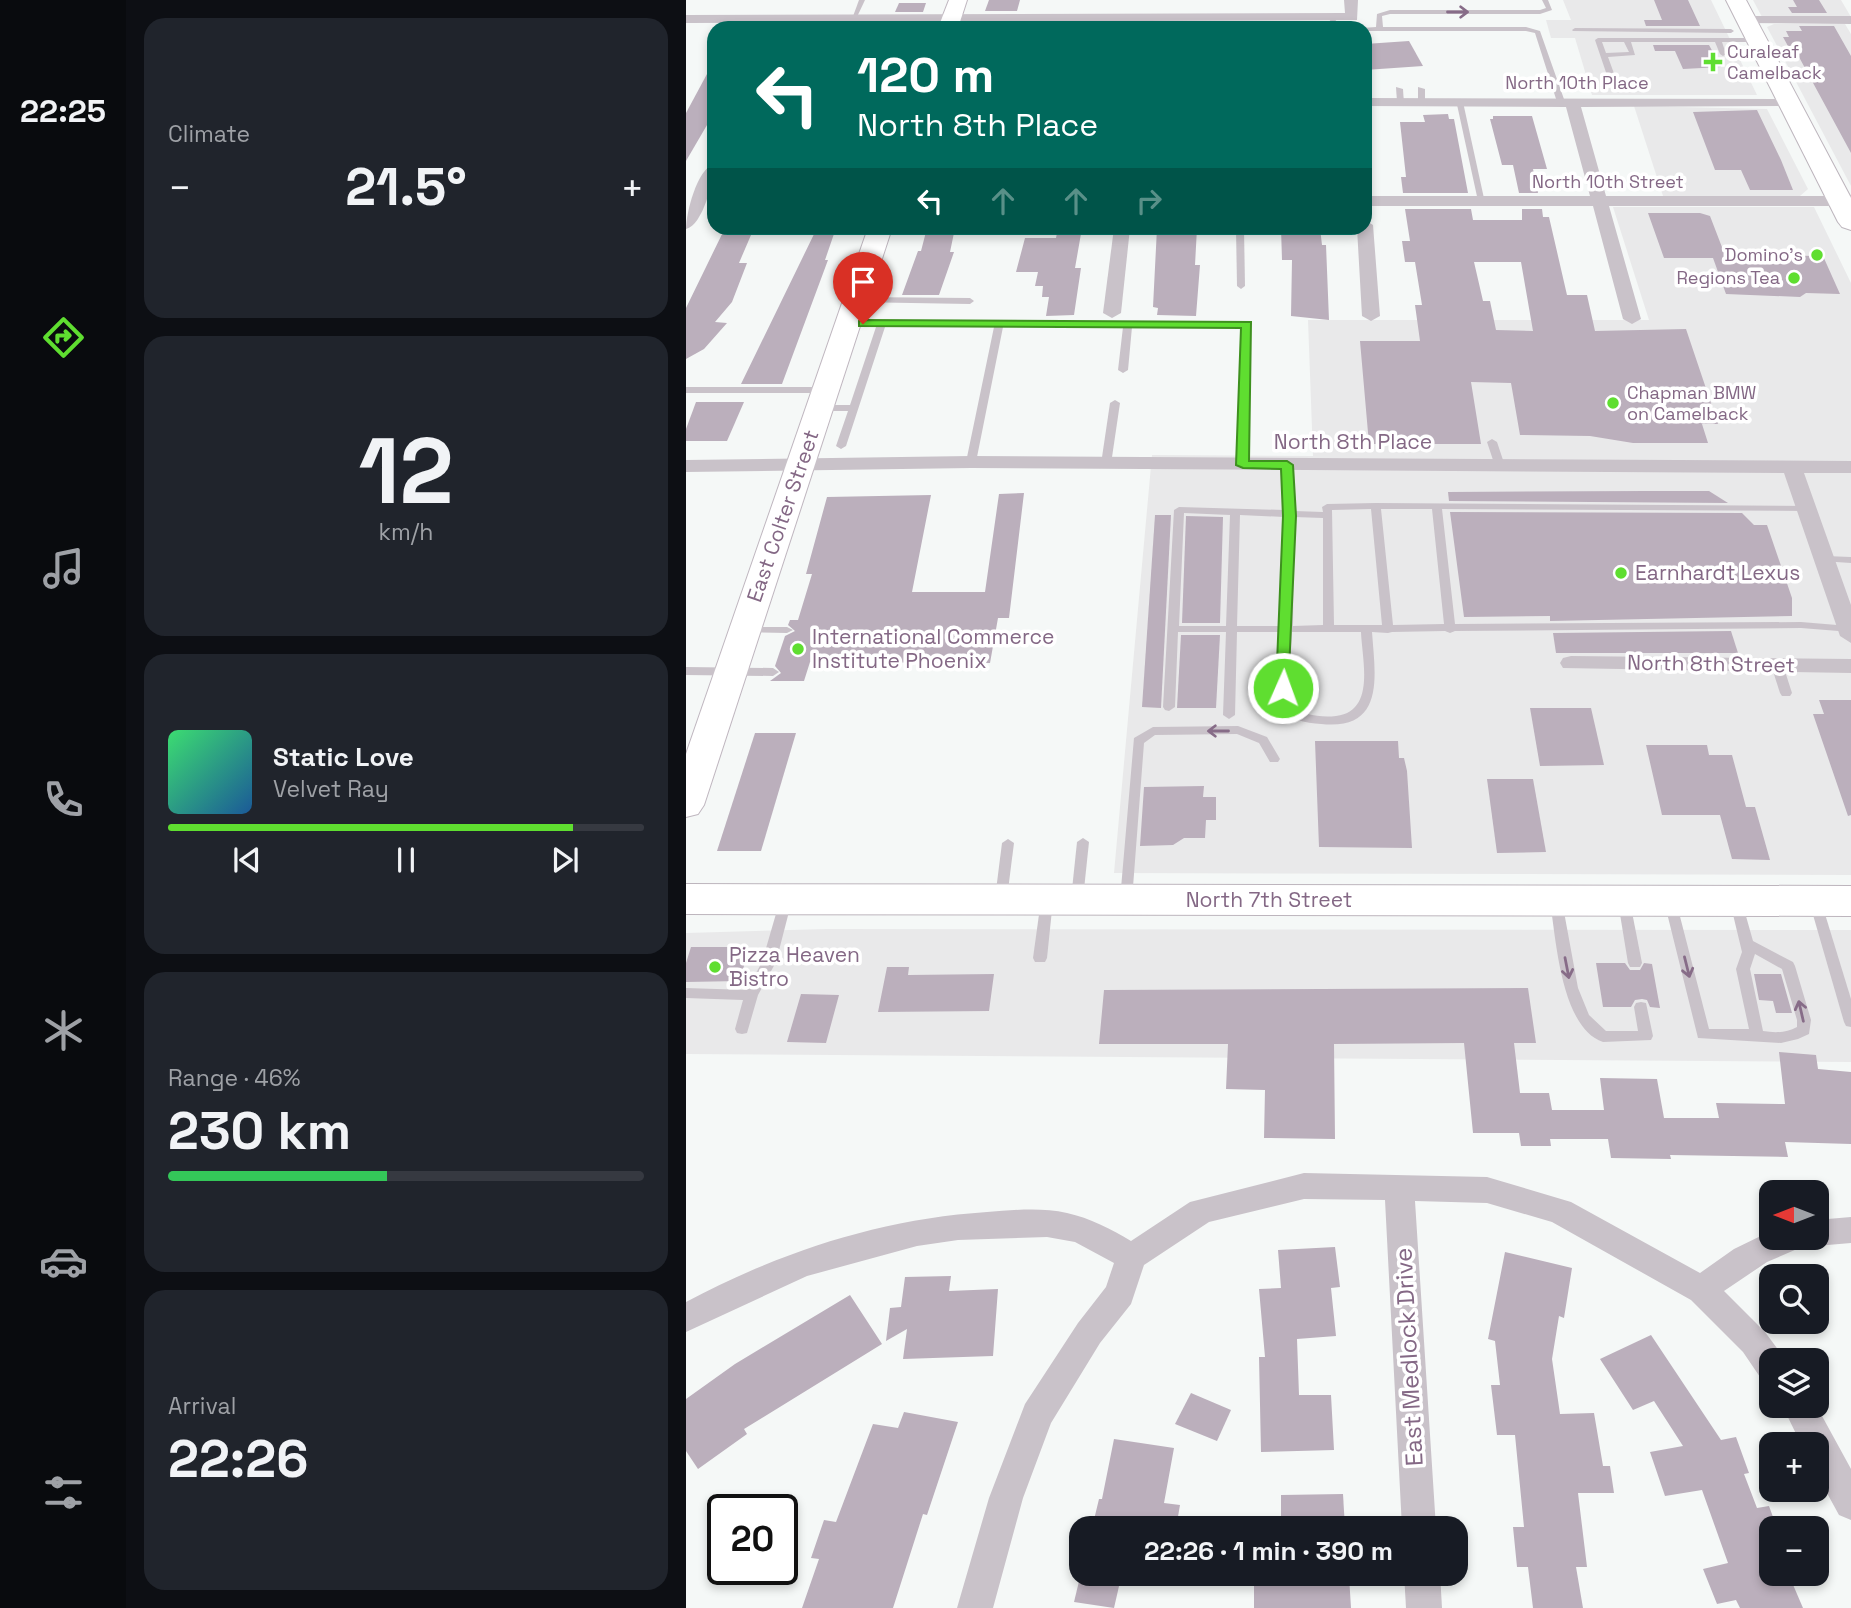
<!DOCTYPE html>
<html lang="en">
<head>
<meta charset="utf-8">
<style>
  :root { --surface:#171b24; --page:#20242c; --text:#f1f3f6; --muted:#9ea1a6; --line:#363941; --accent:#5fde30 }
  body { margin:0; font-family:"Space Grotesk",sans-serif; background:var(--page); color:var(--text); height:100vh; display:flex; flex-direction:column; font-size:26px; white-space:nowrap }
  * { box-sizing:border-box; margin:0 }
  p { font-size:23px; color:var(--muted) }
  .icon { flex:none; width:38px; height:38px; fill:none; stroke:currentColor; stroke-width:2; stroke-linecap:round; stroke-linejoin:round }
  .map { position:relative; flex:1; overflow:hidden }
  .side { display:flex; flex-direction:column; gap:18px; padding:18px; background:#0d0f14; width:560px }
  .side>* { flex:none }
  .top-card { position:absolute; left:21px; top:21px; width:665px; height:214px; border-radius:21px; box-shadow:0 4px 10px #0003; background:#00695c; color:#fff; overflow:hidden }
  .needle { width:46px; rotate:270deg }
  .tools { position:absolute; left:1073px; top:1180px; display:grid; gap:14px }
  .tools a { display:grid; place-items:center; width:70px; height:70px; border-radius:14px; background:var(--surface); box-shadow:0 4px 10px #0003; font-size:35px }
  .speed { position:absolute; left:21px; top:1494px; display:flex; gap:14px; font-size:35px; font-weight:700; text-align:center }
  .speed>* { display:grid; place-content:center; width:91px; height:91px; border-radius:50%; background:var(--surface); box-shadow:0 4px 10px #0003; line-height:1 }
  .speed .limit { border:4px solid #111; border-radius:10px; background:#fff; color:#111 }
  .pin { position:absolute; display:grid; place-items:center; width:60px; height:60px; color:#fff; margin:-72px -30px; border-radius:50% 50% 50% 0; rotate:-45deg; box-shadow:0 0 7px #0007 }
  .pin .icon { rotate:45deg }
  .me { position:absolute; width:77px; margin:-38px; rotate:2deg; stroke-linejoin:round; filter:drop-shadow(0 0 5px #0008) }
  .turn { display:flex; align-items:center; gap:24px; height:147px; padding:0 35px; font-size:32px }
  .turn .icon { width:91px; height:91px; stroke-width:2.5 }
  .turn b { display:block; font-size:49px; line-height:60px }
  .lanes { display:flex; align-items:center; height:66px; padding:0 35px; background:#0003; justify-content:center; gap:35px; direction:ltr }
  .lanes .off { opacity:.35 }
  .big { font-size:52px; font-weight:600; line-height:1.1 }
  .side .tile { flex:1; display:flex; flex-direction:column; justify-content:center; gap:10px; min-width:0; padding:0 24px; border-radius:21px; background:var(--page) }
  .side .dial { align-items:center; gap:0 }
  .dial b { font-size:91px; line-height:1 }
  .song { display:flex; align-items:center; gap:21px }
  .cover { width:84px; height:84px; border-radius:10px; background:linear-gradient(135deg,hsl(140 70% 55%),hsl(210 70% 35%)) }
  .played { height:7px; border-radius:4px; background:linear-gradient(90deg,var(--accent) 85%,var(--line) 85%) }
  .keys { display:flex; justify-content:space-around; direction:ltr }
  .heat { display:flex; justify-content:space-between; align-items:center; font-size:38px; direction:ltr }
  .charge { height:10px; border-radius:5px; background:linear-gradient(90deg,#34c759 46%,var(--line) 0) }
  .trip { position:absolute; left:383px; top:1516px; width:399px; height:70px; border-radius:21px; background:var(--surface); box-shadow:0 4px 10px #0003; font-weight:600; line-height:70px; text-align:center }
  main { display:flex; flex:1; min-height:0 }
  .menu { display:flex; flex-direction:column; width:126px; justify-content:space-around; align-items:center; background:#090b0e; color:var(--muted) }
  .menu .icon { width:49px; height:49px }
  .menu .selected { color:var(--accent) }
  .menu b { font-size:32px; color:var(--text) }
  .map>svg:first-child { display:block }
</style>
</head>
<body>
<main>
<nav class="menu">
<b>22:25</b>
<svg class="icon selected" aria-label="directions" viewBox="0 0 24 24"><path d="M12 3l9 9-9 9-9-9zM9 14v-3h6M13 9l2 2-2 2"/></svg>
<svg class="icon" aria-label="music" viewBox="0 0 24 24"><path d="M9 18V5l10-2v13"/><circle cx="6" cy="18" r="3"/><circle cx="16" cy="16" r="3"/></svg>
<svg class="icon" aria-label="phone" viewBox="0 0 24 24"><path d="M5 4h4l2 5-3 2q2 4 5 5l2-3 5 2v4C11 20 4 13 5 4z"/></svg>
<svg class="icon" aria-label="climate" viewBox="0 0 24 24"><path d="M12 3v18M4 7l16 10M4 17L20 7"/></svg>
<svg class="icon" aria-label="car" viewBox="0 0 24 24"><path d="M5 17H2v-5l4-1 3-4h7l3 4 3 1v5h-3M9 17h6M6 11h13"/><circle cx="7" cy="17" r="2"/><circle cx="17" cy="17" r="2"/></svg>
<svg class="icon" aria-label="filters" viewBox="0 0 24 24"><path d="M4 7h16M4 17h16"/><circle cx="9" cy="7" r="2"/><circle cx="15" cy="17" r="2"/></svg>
</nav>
<section class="side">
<div class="tile"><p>Climate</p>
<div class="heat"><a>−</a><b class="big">21.5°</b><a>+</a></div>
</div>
<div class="tile dial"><b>12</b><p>km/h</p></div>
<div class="tile">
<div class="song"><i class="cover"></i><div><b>Static Love</b><p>Velvet Ray</p></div></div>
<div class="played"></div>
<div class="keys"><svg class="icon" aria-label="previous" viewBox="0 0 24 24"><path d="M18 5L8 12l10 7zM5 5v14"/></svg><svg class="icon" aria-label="pause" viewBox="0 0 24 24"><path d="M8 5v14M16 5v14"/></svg><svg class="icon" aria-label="next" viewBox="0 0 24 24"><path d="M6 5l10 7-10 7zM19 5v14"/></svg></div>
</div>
<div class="tile"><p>Range · 46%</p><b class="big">230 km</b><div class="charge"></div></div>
<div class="tile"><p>Arrival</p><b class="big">22:26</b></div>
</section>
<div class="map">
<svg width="1165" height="1608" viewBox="0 0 1165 1608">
  <rect width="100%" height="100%" fill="#f5f8f7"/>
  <g fill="#e9e9ea">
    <path d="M877 0H1025L1071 95H906L889 38H865L860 20H885Z"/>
    <path d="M1067 0H1155L1165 17H1076Z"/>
    <path d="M1088 24H1159L1165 34V186L1081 27Z"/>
    <path d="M948 106 1081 109 1122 189 1114 196H977Z"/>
    <path d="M927 207H1128L1165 283V875L428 873 466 455 627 456 622 320H963Z"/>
    <path d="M141 929 1165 930V1062L0 1054V933Z"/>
  </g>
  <g fill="#bbafbc" fill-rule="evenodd">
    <path d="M303 0H334L331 11H299Z"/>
    <path d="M968 0H1002L1014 26H960L958 20H976Z"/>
    <path d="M1107 0H1133L1141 13H1106L1102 7H1111Z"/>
    <path d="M213 3H240L237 12H209Z"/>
    <path d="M1113 26H1148L1165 56V153L1113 57H1108L1097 37H1103L1100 31H1116Z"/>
    <path d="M723 41 737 66 679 70V44Z"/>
    <path d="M967 45H1023L1035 67 997 69 989 51H969Z"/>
    <path d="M28 61V113L0 161V113Z"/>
    <path d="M1071 110 1095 160 1107 190H1064L1055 170H1029L1007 112Z"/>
    <path d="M762 114 763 119H768L782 193H717L715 177H720L714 122H739L737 115Z"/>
    <path d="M807 116H846L861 169H847L852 193H833L827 165H816L804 119H807Z"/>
    <path d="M719 209H785L787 220H836V209H856L857 217H863L881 295H901L909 331 1000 329 1032 424H1016L1022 443H947L904 436 834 435 825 383 785 382 795 444H683L674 341H734L729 305H736L729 262H719L716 241H724ZM788 262H835L847 331 810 330 804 301H797Z"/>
    <path d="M962 213H1014L1024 216 1039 255 1137 256 1154 294 1120 293 1114 297 1040 294 1027 258H978Z"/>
    <path d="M39 228H68L53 263H61L46 302 29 322 41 323 18 349 0 359V308Z"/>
    <path d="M131 228H150L139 260H142L96 384H55Z"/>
    <path d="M241 228H269L264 252H268L253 295H216L232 251H235Z"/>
    <path d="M372 228H396L389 268H395L388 315 360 316 363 297H356L357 286H349L352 272H330L339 238H370Z"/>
    <path d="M471 228H511L509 265H514L510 316 471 315 472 308 467 307Z"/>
    <path d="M595 228H634L636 245H640L643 320 605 316 606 260H596Z"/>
    <path d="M10 402H58L41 441H0V429Z"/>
    <path d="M961 491H1023L1042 503 763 501 762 492Z"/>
    <path d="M338 493 323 618H312L304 663 124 662 118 681H84L95 673 89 666 99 636 109 631 102 625 104 620H112L126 574H120L141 497 245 495 226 592H299L313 494Z"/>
    <path d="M764 512 1056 513 1068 525H1081L1106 598V616L864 621V616L778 617Z"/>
    <path d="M469 515H485L475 708 456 707Z"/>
    <path d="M500 516 537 517 534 623H496Z"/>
    <path d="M1045 631 1052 653H870L867 633Z"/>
    <path d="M495 635H534L530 708H491Z"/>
    <path d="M1133 700H1165V815L1162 816 1127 714H1138Z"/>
    <path d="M844 708H905L918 765 854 766Z"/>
    <path d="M69 733H110L75 851H31Z"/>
    <path d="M629 741H712L713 758H718L721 771 726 848 633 847Z"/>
    <path d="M960 745H1021L1023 755H1046L1060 807H1069L1084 860 1046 859 1034 815H976Z"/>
    <path d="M801 779H847L860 852 811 853Z"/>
    <path d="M518 786 517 797H530V820H520L519 838H498L487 845 454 846 458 787Z"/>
    <path d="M5 947H63L54 981 0 982V963Z"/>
    <path d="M910 963H939L944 970H954L958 963 966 964 974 1008 964 1007 961 1000 956 999 949 1000 945 1007H917Z"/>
    <path d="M201 967H223L222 975 308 974 303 1011 192 1012Z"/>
    <path d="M1068 974H1095L1106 1013H1090L1087 1001 1073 1000Z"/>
    <path d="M842 988 850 1043H828L834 1093H863L866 1110H918L914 1078 971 1079 978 1118H1033L1030 1103 1099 1104 1093 1052 1130 1055 1132 1069 1165 1072V1144L1099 1142 1102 1157 984 1155 985 1159 925 1158 922 1139H864L865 1146H835L833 1133H787L778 1043 648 1044 649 1139 578 1138 579 1090 540 1089 542 1044H413L418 990Z"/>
    <path d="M115 994 153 995 140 1043 101 1042Z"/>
    <path d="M649 1247 654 1287 645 1288 650 1336 611 1339 613 1395H645L648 1450 575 1452 573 1357H579L573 1289 595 1288 592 1250Z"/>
    <path d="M819 1252 886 1268 878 1318 873 1316 866 1359 874 1414 908 1413 917 1466H924L928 1493H892L901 1567H890L897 1608H847L842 1567H831L827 1527H838L829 1435H811L805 1385H814L809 1341 802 1339Z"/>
    <path d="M265 1276 263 1291 312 1289 307 1356 217 1359 221 1329 200 1341 204 1308 215 1307 219 1277Z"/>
    <path d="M164 1295 196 1344 58 1429 61 1434 12 1469 0 1451V1399L49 1364Z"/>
    <path d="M965 1335 1035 1440 1050 1437 1063 1473 1058 1474 1071 1508 1083 1506 1091 1528H1085V1573H1102L1117 1608H1054L1050 1600 1031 1604 1017 1569 1042 1563 1016 1490 979 1496 964 1452 997 1446 968 1401 947 1410 914 1359Z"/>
    <path d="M505 1393 545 1410 531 1441 489 1424Z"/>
    <path d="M218 1412 272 1422 241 1515 237 1514 207 1608H116L133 1559 125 1558 138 1520 150 1522 187 1424 212 1428Z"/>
    <path d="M428 1439 488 1448 478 1503 494 1505 490 1528H406L413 1499H416Z"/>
    <path d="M657 1494 659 1528H595V1495Z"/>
    <path d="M395 1573H436L428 1608 388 1602Z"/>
    <path d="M663 1576 665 1608H568V1577Z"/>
  </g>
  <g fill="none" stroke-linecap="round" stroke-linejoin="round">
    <defs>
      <g id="secondary">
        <path d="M263 0H281L272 28H252Z"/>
        <path d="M182 228H206L18 805 12 814 0 817V754Z"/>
      </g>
      <g id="primary">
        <path d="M1040 0H1060L1165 198V230L1156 227 1152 222Z"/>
        <path d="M0 884 1165 886V916L0 914Z"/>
      </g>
    </defs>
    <use href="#secondary" stroke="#bfb6bf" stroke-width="2"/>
    <use href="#primary" stroke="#bdb5bd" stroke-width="2"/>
    <g fill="#c9c2c9" fill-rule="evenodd">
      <path d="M173 0H179L170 19H166Z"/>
      <path d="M856 0H862L866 10 854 14H704L696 16 697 27H840L854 31 879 102 875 104 871 102 849 33 840 31H679V28H676L690 27 691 14 704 10H854L860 8Z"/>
      <path d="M644 14 654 25 662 28H649L641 16Z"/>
      <path d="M889 28 1045 29 1048 31 1045 33 887 31 886 30Z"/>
      <path d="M912 38H1070L1073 40 1070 42H1036L1040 54 1037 56 1034 54 1029 42H945L949 55 922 57 934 90 930 92 926 90 909 40ZM916 42H938L943 52 920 53Z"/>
      <path d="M710 87 717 89 718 104 711 102Z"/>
      <path d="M732 87 739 89V104L732 102Z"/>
      <path d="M770 100 777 102 799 203 792 201Z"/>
      <path d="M550 228H558L559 286 555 289 551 286Z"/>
      <path d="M170 297 284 298 288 301 284 304 167 302V298Z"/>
      <path d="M162 321 564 323 562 465 557 468 552 465 556 328 446 327 442 370 437 373 432 370 437 327H317L290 462 285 465 280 462 308 327H199L160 446 155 449 150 446 162 411H134L129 408 134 405H164L190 327 159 326 158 324Z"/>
      <path d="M0 387H139L144 390 139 393H0Z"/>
      <path d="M429 400 434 403 425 464 420 467 415 464 424 403Z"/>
      <path d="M806 439 811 442 819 466 817 468 814 469 809 466 801 442Z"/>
      <path d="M601 462 606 465 608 511 637 512 636 507 641 504 690 503 1125 506V510L1121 511 756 509 769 624 1115 622 1163 626H1165V632L1115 628 769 631 764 633 759 631 706 632 702 633 686 632C689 675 700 731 635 724 620 723 601 719 590 708L595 632H551L549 715 543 719 537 715 540 632H492L489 707 483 711 479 710 477 707 488 510 493 507 598 510 596 465ZM685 509 696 625H648L646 510ZM695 509H746L758 624 707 625ZM498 513 544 515 540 626H493ZM554 515 598 517 596 626H551ZM608 517 637 518V625L607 626ZM606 632H675C676 660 690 711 650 716 633 718 617 714 602 706Z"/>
      <path d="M1139 556 1165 557V563L1135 561 1134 559Z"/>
      <path d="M59 627H101L107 630 101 633 55 632 53 630Z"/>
      <path d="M1091 661 1097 665 1106 693 1104 696H1096L1094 693 1085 665Z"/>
      <path d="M0 667 87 668 93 672 87 676 0 675Z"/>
      <path d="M552 726 581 737 594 759 592 762H584L573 743 551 734 469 735 458 743 446 900 445 903H435L434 900 448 738 467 727Z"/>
      <path d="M397 838 403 842 397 899 396 902H386L385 899 391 842Z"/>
      <path d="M322 839 328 843 321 898 320 901H310L309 898 316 843Z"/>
      <path d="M100 895 105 897 106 900 90 962 72 995 61 1033 56 1034 51 1033 49 1029 57 1000 0 998V988L61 990 76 962 94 900 95 897Z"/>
      <path d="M361 895 366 897 367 900 361 958 359 962H349L347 958 355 900 356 897Z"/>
      <path d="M870 896 875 898 876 901 892 988 903 1015 920 1031H952L948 1007 950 1003 955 1002 960 1003 967 1036 965 1040 917 1042C875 1028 870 939 864 901L865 898Z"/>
      <path d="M984 896 989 898 990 901 1023 1029H1063L1050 969 1056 952 1044 902 1045 899H1055L1056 902 1067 941 1107 962 1109 966 1125 1020 1123 1034 1112 1039 1095 1043 1012 1038 978 901 979 898ZM1069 954 1096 969 1111 1020V1027C1100 1033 1089 1033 1077 1031L1064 969Z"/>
      <path d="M1129 896 1134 898 1135 901 1165 999V1027L1160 1026 1158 1022 1123 901 1124 898Z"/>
      <path d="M938 897 943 899 944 902 956 963 954 967H944L942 963 932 902 933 899Z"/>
    </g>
    <g fill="#c9c2c9" fill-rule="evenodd">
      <path d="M658 0H672L671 20 0 23V15L659 13Z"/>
      <path d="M1060 16H1165V24L1055 23 1053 20Z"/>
      <path d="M679 98 1103 99 1110 103 1108 106 895 107 920 196H1165V206H923L955 319 946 324 937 319 907 206H679V196H904L880 107 679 106Z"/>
      <path d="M28 164C28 180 17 225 0 229 0 213 11 169 28 164Z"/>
      <path d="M679 220 687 225 694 316 685 321 676 316 671 228H679Z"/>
      <path d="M428 228H444L435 313 426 318 417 313Z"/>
      <path d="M285 456 1165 461V473H1118L1165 605V643L1154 636 1098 473 285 468 0 472V460Z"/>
      <path d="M885 656 1165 659V673L877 668 874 663 877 658Z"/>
      <path d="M618 1173 801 1177 885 1202 1014 1273 1048 1249 1085 1231V1237H1130V1220L1165 1217V1243L1130 1246 1120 1243 1118 1246 1081 1262 1038 1291 1079 1332 1096 1355 1098 1360H1085V1381L1074 1377 1057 1352 1005 1300 866 1222 801 1203 729 1201 750 1528H716L699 1200 618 1199 523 1222 458 1265 445 1304 414 1343 365 1423 337 1498 307 1608H271L303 1498 339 1404 392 1323 420 1287 428 1263 389 1242 361 1237 272 1240 231 1246 121 1276 0 1332V1302C94 1252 194 1219 301 1212 327 1210 355 1207 381 1213 404 1218 425 1229 445 1241L504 1202Z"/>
      <path d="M1096 1405H1130L1165 1469V1520L1153 1515 1130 1473V1444H1115Z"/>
      <path d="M718 1573H754L756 1608H720Z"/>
    </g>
    <use href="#secondary" fill="#fff" fill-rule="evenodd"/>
    <use href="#primary" fill="#fff" fill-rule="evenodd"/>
  </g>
  <defs><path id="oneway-shaft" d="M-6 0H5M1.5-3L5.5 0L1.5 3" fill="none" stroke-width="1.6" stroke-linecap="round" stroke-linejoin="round" transform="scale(1.75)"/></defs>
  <g stroke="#876c88">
    <use href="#oneway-shaft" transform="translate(772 12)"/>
    <use href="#oneway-shaft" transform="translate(532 731) rotate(180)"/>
    <use href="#oneway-shaft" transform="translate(1001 967) rotate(76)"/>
    <use href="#oneway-shaft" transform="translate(881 968) rotate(79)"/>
    <use href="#oneway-shaft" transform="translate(1115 1011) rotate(-103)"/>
  </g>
  <path fill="#5fde30" stroke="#3e901f" stroke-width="2" d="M177 320 565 322 563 461H601L607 465 610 516 602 692 597 693 590 688 597 516 595 469 557 468 550 465 555 328 173 326V321Z"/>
  <g fill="#5fde30" stroke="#fff" stroke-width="2.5">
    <path d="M1023.5 51.5h7v7h7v7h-7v7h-7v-7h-7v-7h7z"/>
    <circle cx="1131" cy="255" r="7"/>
    <circle cx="1108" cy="278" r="7"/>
    <circle cx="927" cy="403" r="7"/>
    <circle cx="935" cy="573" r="7"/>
    <circle cx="112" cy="649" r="7"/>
    <circle cx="29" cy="967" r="7"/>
  </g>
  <g text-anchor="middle" stroke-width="7" stroke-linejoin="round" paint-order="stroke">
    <g font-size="18" fill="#846885" stroke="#fff" text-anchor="start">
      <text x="1041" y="58">Curaleaf<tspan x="1041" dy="21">Camelback</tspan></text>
      <text x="1117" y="261" text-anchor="end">Domino's</text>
      <text x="1094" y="284" text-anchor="end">Regions Tea</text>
      <text x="941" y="399">Chapman BMW<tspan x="941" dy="21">on Camelback</tspan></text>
    </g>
    <g font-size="18" fill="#846885" stroke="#fff">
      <text x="891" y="89">North 10th Place</text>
      <text x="922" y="188">North 10th Street</text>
    </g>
    <g font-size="21" fill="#846885" stroke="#fff">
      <text x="667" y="449">North 8th Place</text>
      <text transform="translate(97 516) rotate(-71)" y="7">East Colter Street</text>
      <text transform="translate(1025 664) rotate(1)" y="7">North 8th Street</text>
      <text x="583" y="907">North 7th Street</text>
    </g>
    <g font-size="21" fill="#846885" stroke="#fff" text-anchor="start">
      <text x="949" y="580">Earnhardt Lexus</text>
      <text x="126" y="644">International Commerce<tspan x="126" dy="24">Institute Phoenix</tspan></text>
      <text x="43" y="962">Pizza Heaven<tspan x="43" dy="24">Bistro</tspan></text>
    </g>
    <g font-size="24" fill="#846885" stroke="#fff">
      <text transform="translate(723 1357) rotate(-93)" y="8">East Medlock Drive</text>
    </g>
  </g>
</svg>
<div class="tools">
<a><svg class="needle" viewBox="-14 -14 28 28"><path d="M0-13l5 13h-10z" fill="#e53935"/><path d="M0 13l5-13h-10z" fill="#9ea1a6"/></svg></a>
<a><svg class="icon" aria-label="search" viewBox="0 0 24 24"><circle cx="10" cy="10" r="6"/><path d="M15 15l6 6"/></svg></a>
<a><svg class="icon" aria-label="layers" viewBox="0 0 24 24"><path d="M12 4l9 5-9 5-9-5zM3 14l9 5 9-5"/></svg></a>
<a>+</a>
<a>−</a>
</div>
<div class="speed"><div class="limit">20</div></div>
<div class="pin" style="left:177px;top:324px;background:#d93025"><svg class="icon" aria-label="arrive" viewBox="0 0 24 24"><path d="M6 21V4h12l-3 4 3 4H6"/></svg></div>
<svg class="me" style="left:597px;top:688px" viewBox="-20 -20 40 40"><circle r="17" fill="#5fde30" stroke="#fff" stroke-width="3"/><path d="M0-11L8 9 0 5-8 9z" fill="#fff"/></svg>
<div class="trip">22:26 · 1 min · 390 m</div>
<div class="top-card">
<div class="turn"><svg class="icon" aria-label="left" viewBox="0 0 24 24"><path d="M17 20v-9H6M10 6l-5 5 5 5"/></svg><div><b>120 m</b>North 8th Place</div></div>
<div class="lanes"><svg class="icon" aria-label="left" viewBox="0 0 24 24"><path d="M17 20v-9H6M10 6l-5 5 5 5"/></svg><svg class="icon off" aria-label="ahead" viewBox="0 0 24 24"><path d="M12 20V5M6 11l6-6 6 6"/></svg><svg class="icon off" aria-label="ahead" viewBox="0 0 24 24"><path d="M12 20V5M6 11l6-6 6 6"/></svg><svg class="icon off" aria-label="right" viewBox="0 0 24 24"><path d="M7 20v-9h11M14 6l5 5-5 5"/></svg></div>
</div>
</div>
</main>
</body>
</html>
